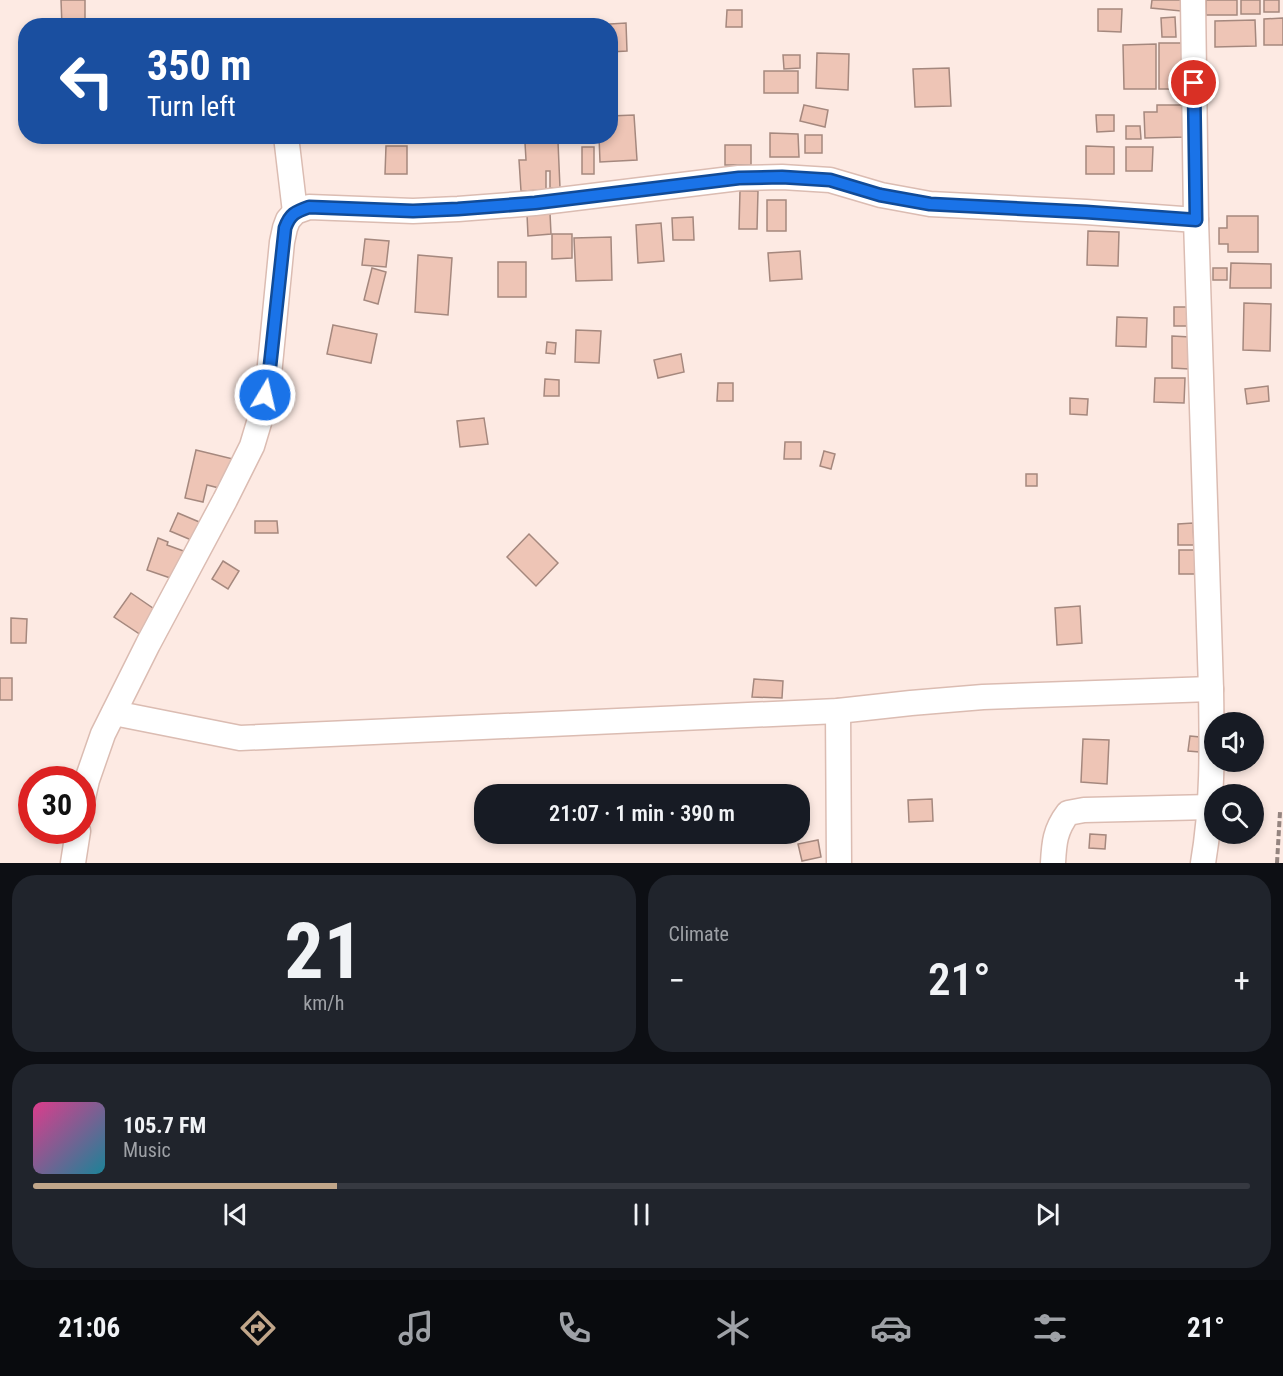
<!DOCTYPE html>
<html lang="en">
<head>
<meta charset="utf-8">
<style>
  :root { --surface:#171b24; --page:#20242c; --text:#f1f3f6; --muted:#9ea1a6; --line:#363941; --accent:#c1a68a }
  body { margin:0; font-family:"Roboto Condensed",sans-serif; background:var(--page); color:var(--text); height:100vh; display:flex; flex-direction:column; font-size:22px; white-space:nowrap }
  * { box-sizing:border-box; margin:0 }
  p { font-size:20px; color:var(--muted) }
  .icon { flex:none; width:33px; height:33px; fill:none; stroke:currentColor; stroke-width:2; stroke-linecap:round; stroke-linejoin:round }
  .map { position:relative; height:863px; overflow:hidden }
  .details { display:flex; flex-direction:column; gap:12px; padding:12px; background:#0d0f14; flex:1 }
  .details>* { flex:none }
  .guide { position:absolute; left:18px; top:18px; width:600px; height:126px; border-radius:24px; box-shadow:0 3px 9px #0003; background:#1a4fa0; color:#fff; overflow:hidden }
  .tools { position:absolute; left:1204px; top:712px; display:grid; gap:12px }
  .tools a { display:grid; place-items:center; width:60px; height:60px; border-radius:50%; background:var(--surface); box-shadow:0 3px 9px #0003; font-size:30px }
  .speed { position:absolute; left:18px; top:766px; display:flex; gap:12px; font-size:30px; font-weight:700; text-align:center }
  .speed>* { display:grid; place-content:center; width:78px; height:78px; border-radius:50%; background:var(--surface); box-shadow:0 3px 9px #0003; line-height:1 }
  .speed .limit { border:9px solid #d22; background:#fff; color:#111 }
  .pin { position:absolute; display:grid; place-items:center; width:51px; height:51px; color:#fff; margin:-26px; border:3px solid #fff; border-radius:50%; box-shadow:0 2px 6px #0007 }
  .me { position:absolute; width:66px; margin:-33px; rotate:9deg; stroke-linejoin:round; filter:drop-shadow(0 0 4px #0008) }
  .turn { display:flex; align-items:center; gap:21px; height:126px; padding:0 30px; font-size:27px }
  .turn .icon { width:78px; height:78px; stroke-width:2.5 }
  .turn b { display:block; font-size:42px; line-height:51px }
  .big { font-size:45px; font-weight:600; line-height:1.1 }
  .details .card { flex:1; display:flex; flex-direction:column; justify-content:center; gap:9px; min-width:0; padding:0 21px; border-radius:24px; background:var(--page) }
  .details .dial { align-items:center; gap:0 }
  .dial b { font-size:78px; line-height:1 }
  .song { display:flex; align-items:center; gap:18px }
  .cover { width:72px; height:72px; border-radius:9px; background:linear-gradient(135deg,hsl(330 70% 55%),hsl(190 70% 35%)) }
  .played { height:6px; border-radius:3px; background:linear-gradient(90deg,var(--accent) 25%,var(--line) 25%) }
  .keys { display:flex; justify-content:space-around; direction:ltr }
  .heat { display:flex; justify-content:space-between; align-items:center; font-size:33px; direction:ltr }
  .details .tiles { flex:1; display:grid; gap:12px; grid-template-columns:1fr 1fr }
  .card:last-child { grid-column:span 2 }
  .trip { position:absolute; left:474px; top:784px; width:336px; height:60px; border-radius:24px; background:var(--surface); box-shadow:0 3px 9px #0003; font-weight:600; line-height:60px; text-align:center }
  .tab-bar { display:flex; height:96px; justify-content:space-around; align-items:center; background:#090b0e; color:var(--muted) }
  .tab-bar .icon { width:42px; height:42px }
  .tab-bar .selected { color:var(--accent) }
  .tab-bar b { font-size:27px; color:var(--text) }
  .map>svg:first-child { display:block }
</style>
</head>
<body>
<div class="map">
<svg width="1283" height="863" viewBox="0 0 1283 863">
  <rect width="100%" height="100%" fill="#fdeae3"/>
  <g fill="#eec5b6" stroke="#a5887e" stroke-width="1.5">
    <path d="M61 0H85V26H62Z"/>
    <path d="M1152 0H1182L1181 11 1151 8Z"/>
    <rect x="1206" y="0" width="31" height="15"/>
    <rect x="1241" y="0" width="19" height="14"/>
    <rect x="1264" y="0" width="15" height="12"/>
    <path d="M1098 9H1122L1121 32 1098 31Z"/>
    <path d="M727 10H742V27H726Z"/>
    <path d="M1175 17 1176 37H1162L1161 18Z"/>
    <path d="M1283 18V45H1264V19Z"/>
    <path d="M1255 20 1256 46 1215 47V21Z"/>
    <path d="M626 23 627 51 610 52V26L593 25Z"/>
    <rect x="1159" y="43" width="26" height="46"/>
    <path d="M1156 44V89H1124L1123 45Z"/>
    <path d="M817 53 849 54 848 90 816 88Z"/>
    <path d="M783 55H800V68L784 69Z"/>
    <path d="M949 68 951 106 915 107 913 69Z"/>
    <rect x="764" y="71" width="34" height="22"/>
    <path d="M804 105 828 110 825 127 800 121Z"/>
    <path d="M1157 105H1185L1186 137 1145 138 1144 112H1157Z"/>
    <path d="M634 115 637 160 600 162 599 136H610V116Z"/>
    <path d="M1096 115H1114V131L1097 132Z"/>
    <path d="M1126 126H1140L1141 139H1126Z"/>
    <path d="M770 133 798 134 799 157H770Z"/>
    <rect x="805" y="135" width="17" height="18"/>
    <path d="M558 142 560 188H550V171H546V190L521 191 519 160H526L525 143Z"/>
    <rect x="725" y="145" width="26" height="20"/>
    <path d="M386 146H407V174H385Z"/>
    <path d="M1086 146 1114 147V174H1086Z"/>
    <rect x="582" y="147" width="12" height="27"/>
    <path d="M1126 147H1153L1152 171H1126Z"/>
    <path d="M740 191H758L757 229H739Z"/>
    <rect x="767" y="200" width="19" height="31"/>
    <path d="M550 213 551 234 528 236 527 214Z"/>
    <path d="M1227 216H1258V252H1228V244H1219V228H1227Z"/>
    <path d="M693 217 694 240H673L672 218Z"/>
    <path d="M661 223 664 261 638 263 636 225Z"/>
    <path d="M1088 231 1119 232 1118 266 1087 265Z"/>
    <path d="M552 234H572V258L552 259Z"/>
    <path d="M611 237 612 280 576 281 574 238Z"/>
    <path d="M365 239 389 241 386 267 362 265Z"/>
    <path d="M800 251 802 279 770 281 768 253Z"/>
    <path d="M418 255 452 258 448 315 415 312Z"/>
    <rect x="498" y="262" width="28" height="35"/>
    <path d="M1231 263 1271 264V288H1230Z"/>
    <path d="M372 268 386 272 378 304 364 300Z"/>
    <rect x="1213" y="268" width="14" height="12"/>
    <path d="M1244 303 1271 304 1270 351 1243 350Z"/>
    <path d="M1174 307H1190L1189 326H1174Z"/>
    <path d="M1117 317 1147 318 1146 347 1116 346Z"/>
    <path d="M333 325 377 334 371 363 327 354Z"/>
    <path d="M576 330 601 331 599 363 575 362Z"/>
    <path d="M1172 336 1190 337 1189 369 1172 368Z"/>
    <path d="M547 342 556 343 555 354 546 353Z"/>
    <path d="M681 354 684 372 658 378 654 360Z"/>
    <path d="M1155 378H1185L1184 403 1154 402Z"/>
    <path d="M545 379 559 380V396H544Z"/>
    <path d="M718 383H733V401H717Z"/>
    <path d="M1268 386 1269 401 1247 404 1245 389Z"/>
    <path d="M1070 398 1088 399 1087 415 1070 414Z"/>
    <path d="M484 418 488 444 460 447 457 421Z"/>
    <path d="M785 442H801V459H784Z"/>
    <path d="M196 450 233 459 223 489 207 485 203 502 185 498Z"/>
    <path d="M824 451 835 454 831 469 820 466Z"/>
    <rect x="1026" y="474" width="11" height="12"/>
    <path d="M178 513 204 524 196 542 170 531Z"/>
    <path d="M255 521H277L278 533H255Z"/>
    <path d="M1193 523 1194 545H1178V524Z"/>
    <path d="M529 534 558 563 536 586 507 557Z"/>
    <path d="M158 538 168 542 167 545 189 553 179 581 147 570Z"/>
    <path d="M1179 550H1196L1197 574H1179Z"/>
    <path d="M223 561 239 571 228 589 212 579Z"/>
    <path d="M131 593 160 613 144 637 114 617Z"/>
    <path d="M1080 606 1082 643 1057 645 1055 608Z"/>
    <path d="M11 618 27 619 26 643H11Z"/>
    <rect x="0" y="678" width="12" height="22"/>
    <path d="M754 679 783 681 782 698 752 697Z"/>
    <path d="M1190 736 1200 737 1199 752 1188 751Z"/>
    <path d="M1083 739 1109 740 1107 784 1081 782Z"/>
    <path d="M932 799 933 821 909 822 908 800Z"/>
    <path d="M1090 834 1106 835 1105 849 1089 848Z"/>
    <path d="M818 840 821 857 802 861 798 844Z"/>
  </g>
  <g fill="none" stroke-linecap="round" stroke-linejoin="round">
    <defs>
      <g id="street">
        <path d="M1193 0 1196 220 1211 689C1212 747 1213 805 1203 863"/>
        <path d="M286 136 295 212"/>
        <path d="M838 711 839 863"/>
        <path d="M114 713 240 738 838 711 911 703 983 697 1211 689"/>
        <path d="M82 802 87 780 103 734 148 644 225 500 252 446 261 416 269 375 282 242 285 228 288 220 295 212 309 207 413 211 458 209 535 203 739 178 782 177 830 180 881 195 930 204 1086 212 1196 220"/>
        <path d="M73 863 78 831"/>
        <path d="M1053 863C1054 843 1055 830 1068 813L1084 810 1211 807"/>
      </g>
    </defs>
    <use href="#street" stroke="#dbbcb2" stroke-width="27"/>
    <path stroke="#94847f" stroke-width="4" stroke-dasharray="6 3" stroke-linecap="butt" d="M1277 863 1280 812"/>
    <use href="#street" stroke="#fff" stroke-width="24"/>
  </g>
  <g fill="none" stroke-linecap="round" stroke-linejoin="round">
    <defs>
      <path id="route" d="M265 395 269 375 285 228C290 214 295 212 309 207L413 211 458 209 535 203 739 178 782 177 830 180 880 195 930 204 1086 212 1196 220 1194 83"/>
    </defs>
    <use href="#route" stroke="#114b97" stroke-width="15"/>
    <use href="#route" stroke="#1a73e8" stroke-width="10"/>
  </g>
</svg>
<div class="tools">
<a><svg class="icon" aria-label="sound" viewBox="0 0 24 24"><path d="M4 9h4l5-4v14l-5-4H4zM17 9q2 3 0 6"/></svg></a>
<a><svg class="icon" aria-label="search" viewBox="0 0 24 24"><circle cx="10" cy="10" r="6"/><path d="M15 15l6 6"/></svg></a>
</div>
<div class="speed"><div class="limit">30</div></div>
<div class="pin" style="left:1194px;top:83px;background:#d93025"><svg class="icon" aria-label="arrive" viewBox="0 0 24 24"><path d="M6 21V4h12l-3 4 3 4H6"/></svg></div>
<svg class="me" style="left:265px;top:395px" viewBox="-20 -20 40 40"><circle r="17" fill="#1a73e8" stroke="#fff" stroke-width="3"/><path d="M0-11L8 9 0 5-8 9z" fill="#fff"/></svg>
<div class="trip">21:07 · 1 min · 390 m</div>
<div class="guide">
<div class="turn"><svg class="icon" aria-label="left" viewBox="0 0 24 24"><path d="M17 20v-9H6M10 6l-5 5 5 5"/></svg><div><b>350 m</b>Turn left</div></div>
</div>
</div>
<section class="details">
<div class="tiles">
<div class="card dial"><b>21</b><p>km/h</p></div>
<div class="card"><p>Climate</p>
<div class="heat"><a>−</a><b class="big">21°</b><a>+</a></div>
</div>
<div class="card">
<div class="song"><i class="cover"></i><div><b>105.7 FM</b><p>Music</p></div></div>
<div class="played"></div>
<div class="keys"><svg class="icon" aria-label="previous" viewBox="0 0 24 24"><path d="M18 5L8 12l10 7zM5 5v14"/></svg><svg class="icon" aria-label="pause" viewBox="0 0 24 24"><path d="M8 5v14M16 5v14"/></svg><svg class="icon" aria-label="next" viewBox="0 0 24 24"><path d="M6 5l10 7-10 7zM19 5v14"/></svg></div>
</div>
</div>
</section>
<nav class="tab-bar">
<b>21:06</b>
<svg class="icon selected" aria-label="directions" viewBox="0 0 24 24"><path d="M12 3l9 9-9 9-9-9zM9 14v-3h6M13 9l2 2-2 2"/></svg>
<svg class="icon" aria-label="music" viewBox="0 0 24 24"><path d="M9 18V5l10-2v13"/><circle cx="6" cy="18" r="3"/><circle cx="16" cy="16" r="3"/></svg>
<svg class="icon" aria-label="phone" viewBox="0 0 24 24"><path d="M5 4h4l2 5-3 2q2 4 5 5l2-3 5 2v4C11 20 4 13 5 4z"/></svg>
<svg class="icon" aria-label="climate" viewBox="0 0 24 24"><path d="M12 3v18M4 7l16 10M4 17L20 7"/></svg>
<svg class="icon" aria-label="car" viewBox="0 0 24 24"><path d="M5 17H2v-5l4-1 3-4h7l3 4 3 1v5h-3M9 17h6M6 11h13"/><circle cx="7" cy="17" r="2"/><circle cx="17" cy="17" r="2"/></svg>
<svg class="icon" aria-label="filters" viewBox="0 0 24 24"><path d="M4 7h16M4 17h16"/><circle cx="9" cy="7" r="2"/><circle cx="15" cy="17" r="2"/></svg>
<b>21°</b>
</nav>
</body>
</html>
